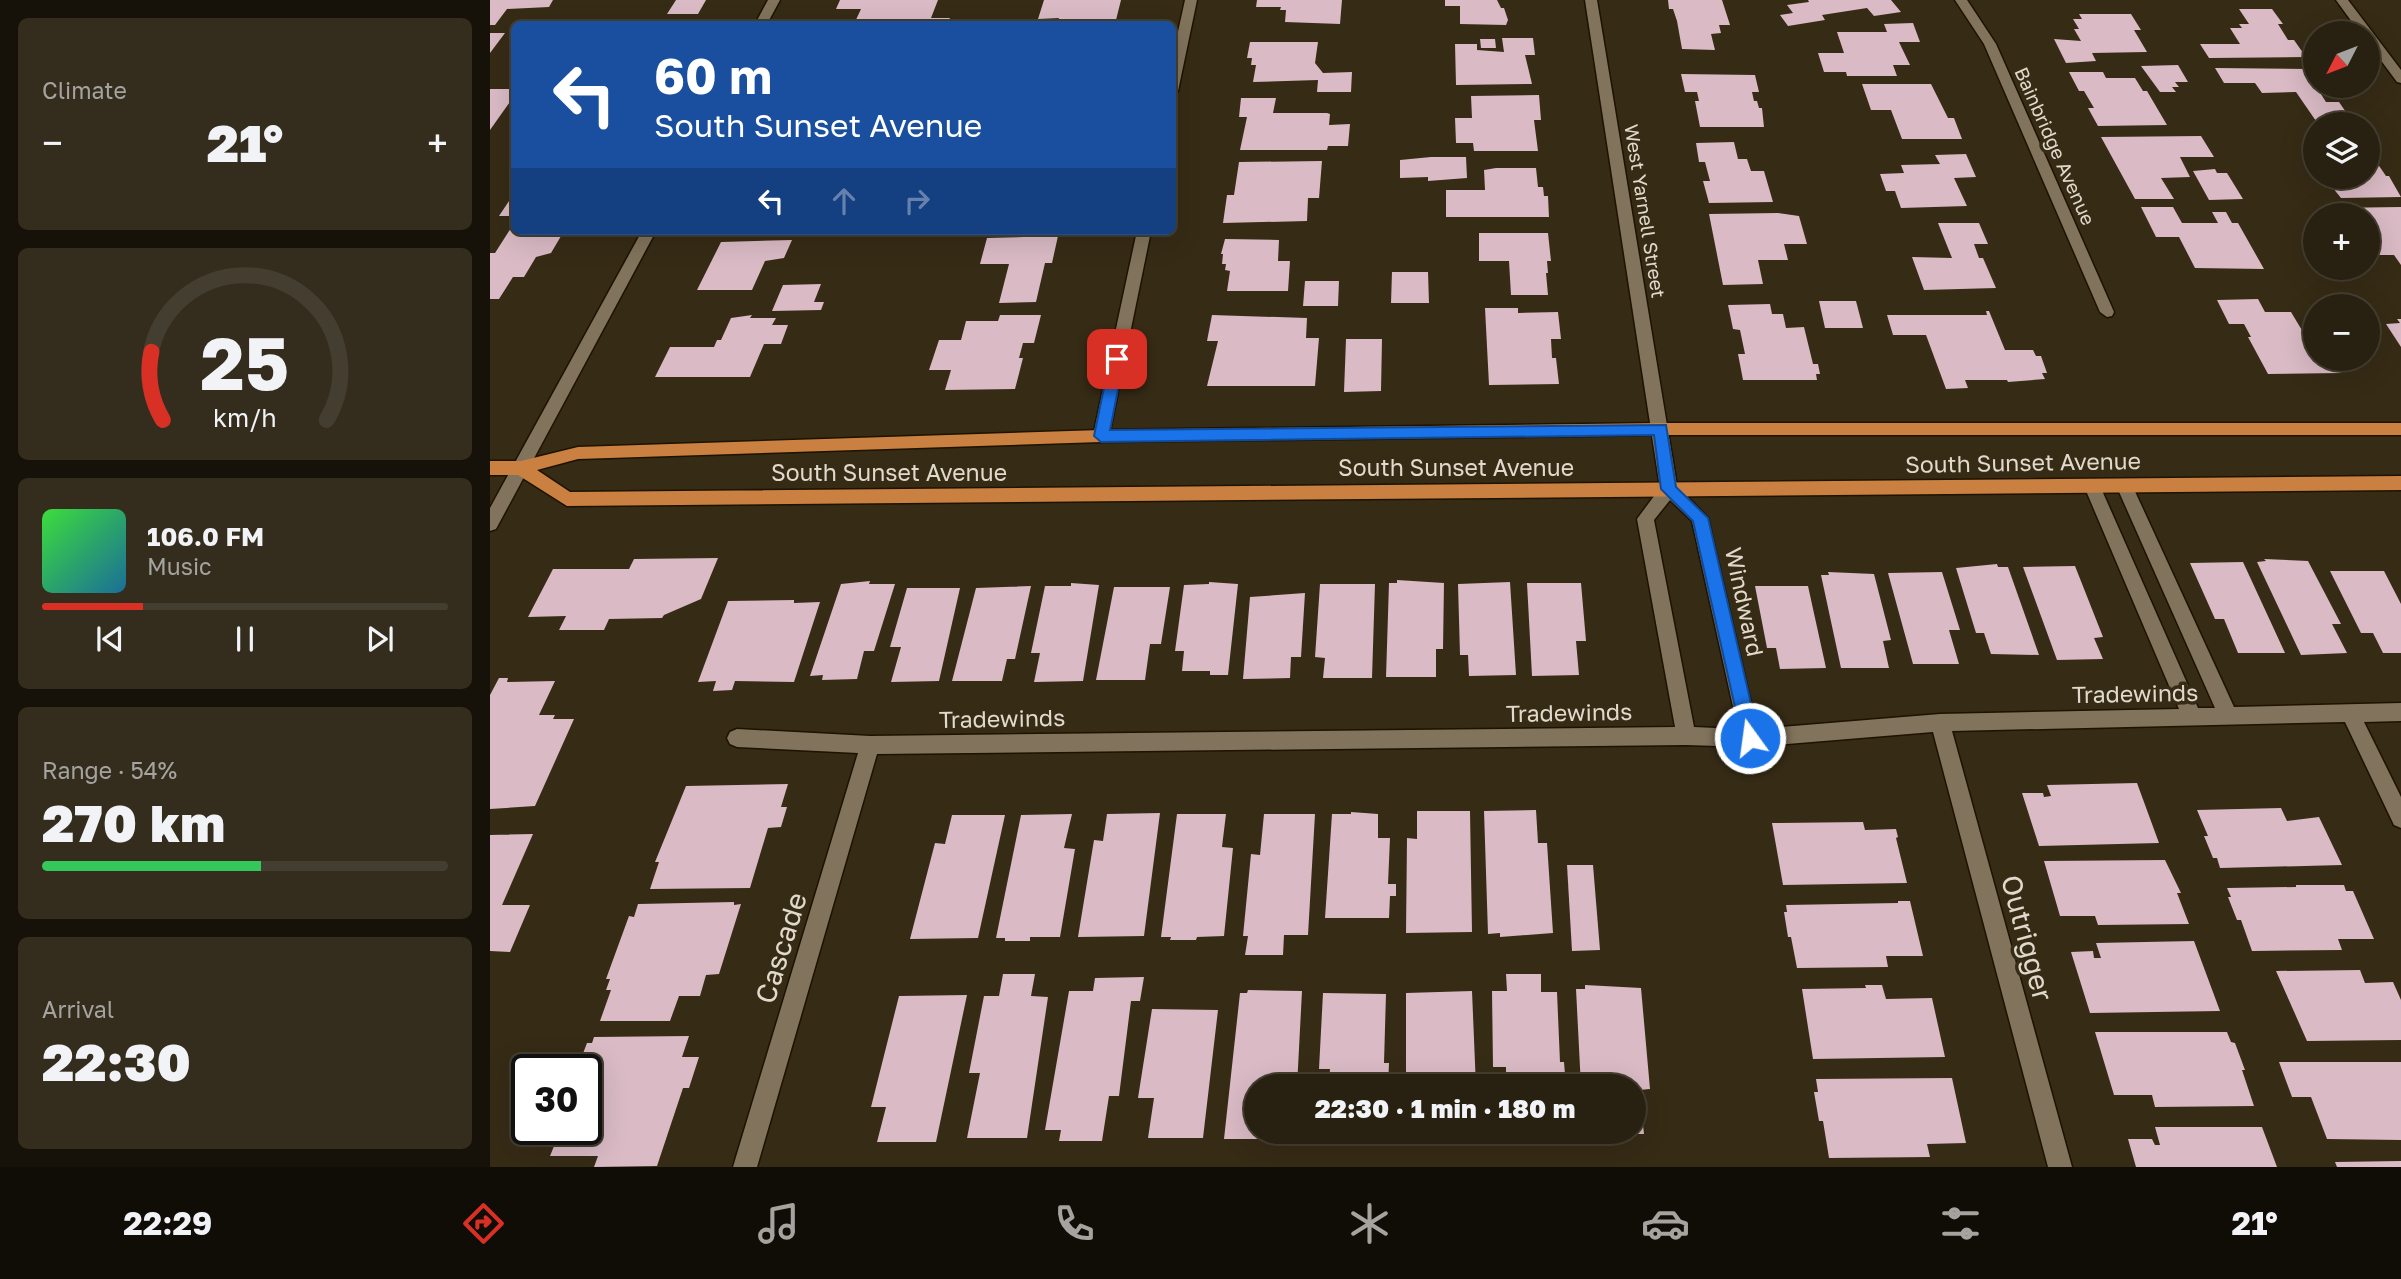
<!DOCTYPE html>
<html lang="en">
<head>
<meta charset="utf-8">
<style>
  :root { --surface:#282010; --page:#342d1e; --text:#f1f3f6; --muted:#a5a39f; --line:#443e30; --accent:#d93025 }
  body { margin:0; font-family:"Golos Text",sans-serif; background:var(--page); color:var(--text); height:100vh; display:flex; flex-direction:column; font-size:26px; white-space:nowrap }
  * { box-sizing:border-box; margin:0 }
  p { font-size:23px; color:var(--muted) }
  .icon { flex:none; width:38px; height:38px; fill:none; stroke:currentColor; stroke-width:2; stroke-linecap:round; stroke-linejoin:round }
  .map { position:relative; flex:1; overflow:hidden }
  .drawer { display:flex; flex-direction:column; gap:18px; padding:18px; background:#161209; width:490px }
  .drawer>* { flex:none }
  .banner { position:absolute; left:21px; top:21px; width:665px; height:214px; border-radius:10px; box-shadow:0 7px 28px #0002,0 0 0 2px var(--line); background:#1a4fa0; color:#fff; overflow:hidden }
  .needle { width:46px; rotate:228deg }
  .tools { position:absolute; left:1813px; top:21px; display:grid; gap:14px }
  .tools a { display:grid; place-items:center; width:77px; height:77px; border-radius:50%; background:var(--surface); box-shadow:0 7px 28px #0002,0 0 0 2px var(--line); font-size:35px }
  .speed { position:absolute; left:21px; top:1054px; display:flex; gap:14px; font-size:35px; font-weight:700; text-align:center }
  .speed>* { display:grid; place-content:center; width:91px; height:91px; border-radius:50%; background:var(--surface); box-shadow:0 7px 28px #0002,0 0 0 2px var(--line); line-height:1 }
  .speed .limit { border:4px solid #111; border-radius:10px; background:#fff; color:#111 }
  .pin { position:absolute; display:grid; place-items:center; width:60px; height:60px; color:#fff; margin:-30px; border-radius:14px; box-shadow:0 4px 10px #0006 }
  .me { position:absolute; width:77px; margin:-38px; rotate:346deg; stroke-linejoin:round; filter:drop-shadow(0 0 5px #0008) }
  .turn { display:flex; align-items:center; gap:24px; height:147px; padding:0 28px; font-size:32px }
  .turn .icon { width:91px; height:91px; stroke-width:2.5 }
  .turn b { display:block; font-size:49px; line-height:60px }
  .lanes { display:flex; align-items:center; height:66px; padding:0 28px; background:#0003; justify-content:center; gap:35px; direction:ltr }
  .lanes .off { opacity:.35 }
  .big { font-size:52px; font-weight:800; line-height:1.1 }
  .drawer .tile { flex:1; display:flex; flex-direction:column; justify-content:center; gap:10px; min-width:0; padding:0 24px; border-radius:10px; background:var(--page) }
  .drawer .dial { align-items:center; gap:0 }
  .dial svg { height:182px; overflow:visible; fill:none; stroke:var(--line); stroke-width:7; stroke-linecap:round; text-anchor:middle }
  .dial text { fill:var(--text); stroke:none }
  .song { display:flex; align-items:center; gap:21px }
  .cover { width:84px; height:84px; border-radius:10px; background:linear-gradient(135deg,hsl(120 70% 55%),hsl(200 70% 35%)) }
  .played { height:7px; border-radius:4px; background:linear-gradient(90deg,var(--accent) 25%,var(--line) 25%) }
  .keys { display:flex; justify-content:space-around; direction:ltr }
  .heat { display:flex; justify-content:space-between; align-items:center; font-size:38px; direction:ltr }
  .charge { height:10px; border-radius:5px; background:linear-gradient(90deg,#34c759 54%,var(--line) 0) }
  .trip { position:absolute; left:754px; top:1074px; width:402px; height:70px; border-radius:35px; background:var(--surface); box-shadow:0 7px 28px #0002,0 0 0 2px var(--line); font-weight:800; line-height:70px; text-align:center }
  .tabs { display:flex; height:112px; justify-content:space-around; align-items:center; background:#100d06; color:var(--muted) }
  .tabs .icon { width:49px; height:49px }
  .tabs .active { color:var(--accent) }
  .tabs b { font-size:32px; color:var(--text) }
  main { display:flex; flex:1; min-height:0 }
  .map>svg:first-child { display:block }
</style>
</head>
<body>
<main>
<section class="drawer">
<div class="tile"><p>Climate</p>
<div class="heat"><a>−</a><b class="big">21°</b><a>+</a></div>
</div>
<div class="tile dial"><svg viewBox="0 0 100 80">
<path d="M14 69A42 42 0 1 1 86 69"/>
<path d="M14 69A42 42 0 0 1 9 39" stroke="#d93025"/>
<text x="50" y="56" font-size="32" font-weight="700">25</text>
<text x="50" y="72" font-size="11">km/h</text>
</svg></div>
<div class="tile">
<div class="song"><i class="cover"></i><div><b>106.0 FM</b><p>Music</p></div></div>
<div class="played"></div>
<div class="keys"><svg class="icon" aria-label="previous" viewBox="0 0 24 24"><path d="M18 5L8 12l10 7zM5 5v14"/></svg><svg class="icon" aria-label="pause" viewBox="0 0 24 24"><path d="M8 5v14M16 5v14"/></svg><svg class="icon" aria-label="next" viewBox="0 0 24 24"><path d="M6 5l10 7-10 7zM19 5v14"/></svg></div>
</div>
<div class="tile"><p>Range · 54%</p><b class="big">270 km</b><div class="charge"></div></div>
<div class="tile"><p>Arrival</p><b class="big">22:30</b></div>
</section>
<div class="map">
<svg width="1911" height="1167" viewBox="0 0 1911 1167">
  <rect width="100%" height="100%" fill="#362b15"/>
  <g fill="#d9bac5">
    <path d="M0 0H63L59 7 17 9 5 25H0Z"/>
    <path d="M186 0H216L208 14H177Z"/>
    <path d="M350 0H448L441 18H460L457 24H364L371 9H346Z"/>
    <path d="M554 0H631L625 24H567L569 18 548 19Z"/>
    <path d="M767 0H852L850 24 795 22 796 10H790L791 7H766Z"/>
    <path d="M955 0H1007L1011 8H1014L1018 20 1016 25 970 24V6H955Z"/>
    <path d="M1178 0H1232L1240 25H1229L1231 33 1221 34 1225 50 1192 49 1187 21 1183 9H1179Z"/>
    <path d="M1318 0H1401L1411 12 1384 16 1377 8 1332 15 1335 20 1298 26 1290 15 1303 13 1297 5 1319 2Z"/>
    <path d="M1749 9H1782L1793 24H1788L1798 40H1804L1816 57 1719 58 1710 44H1750L1740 28H1752L1749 24H1759Z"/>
    <path d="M1589 14H1641L1651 30H1644L1657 52 1602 53 1606 61 1576 63 1564 39 1591 41 1584 29H1589L1583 19H1592Z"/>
    <path d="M1423 23 1430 42H1409L1420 65H1403L1407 76H1357L1356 72H1334L1328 53H1354L1347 32H1397L1394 24Z"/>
    <path d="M0 33H15L0 53Z"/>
    <path d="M1012 38H1043L1045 55H1035L1042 84 966 85 965 44H987V50L1014 52Z"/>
    <path d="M990 39H1005L1006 48H991Z"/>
    <path d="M760 42H828L825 63 833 73 862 72 861 92H827L828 80 763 82 766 65H761L762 58H757Z"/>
    <path d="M1688 65 1698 82H1685L1689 87H1682L1686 92H1670L1651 66Z"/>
    <path d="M1725 68 1817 69 1825 80V86H1830L1834 92 1829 91 1836 102H1849L1862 121H1826L1806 92 1772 93 1765 83H1734Z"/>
    <path d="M1579 72H1613L1616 78H1645L1653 91H1657L1677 125 1608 126 1598 108H1604L1594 91H1589Z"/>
    <path d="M1191 74 1265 75 1269 92H1262L1264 101H1267L1269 108H1272L1274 127H1210L1205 101H1209L1207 92H1195Z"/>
    <path d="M1372 84H1441L1458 118H1464L1472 139H1412L1401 110H1381Z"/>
    <path d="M0 89H24V96L0 130Z"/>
    <path d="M1049 95 1051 120H1044L1048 151H984L983 143H966L965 118H982L981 96Z"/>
    <path d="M751 98H786L783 113H837L840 114 839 125 860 124 858 146H838L837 150H750L757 117H749Z"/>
    <path d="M1711 136 1724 157H1690L1700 177 1671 178 1684 199H1645L1611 137Z"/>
    <path d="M1244 142 1248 159H1257L1261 171H1274L1283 202 1219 203 1213 181H1220L1215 162H1209L1206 143Z"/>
    <path d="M1878 144 1887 157H1883L1896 176H1899L1911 197 1851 198 1834 177H1878Z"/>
    <path d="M1476 154 1486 177 1464 178 1477 206 1411 208 1405 191H1396L1390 174 1414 173 1411 165 1450 164 1445 155Z"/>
    <path d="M941 157H976L977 178 938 181V177L910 178V160Z"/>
    <path d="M832 161 829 198H818L817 221 733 223 737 195H744L749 162Z"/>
    <path d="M1006 168H1046L1048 187H1053L1054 196H1058L1059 217H956V190H995L994 170Z"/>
    <path d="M1725 169 1727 173H1737L1753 199 1719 200 1703 171Z"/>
    <path d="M21 198H24V216H9Z"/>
    <path d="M1651 207H1683L1692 223H1728L1722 212H1736L1742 223H1748L1774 269 1705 268 1689 237H1666Z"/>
    <path d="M1911 207V265L1904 255H1878V215H1846L1841 208Z"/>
    <path d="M1288 213 1309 216 1317 244H1294L1298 260H1268L1273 284 1233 285 1219 214Z"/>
    <path d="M1448 223H1489L1498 244H1484L1489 258H1493L1506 288 1434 290 1422 257 1462 258Z"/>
    <path d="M21 228 24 231H74L61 253 46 257 34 277H23L9 299H0V253H5Z"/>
    <path d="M989 233H1058L1061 261H1057L1058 273H1056L1058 295H1021L1019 261H989Z"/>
    <path d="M568 236 562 263H555L546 302 509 303 519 264H490L497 238Z"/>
    <path d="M735 239 789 240 788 261H800L798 291H737L740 271 735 270 736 264H732L733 254H731Z"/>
    <path d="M302 240 294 258 275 261 262 290H207L231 242Z"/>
    <path d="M902 272H938L939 303H901Z"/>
    <path d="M815 281H849L848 306H813Z"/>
    <path d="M331 284 324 302H334L331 310 282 311 293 285Z"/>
    <path d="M1768 299 1775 312H1801L1816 337H1825V359H1843L1852 373 1778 374 1758 337H1761L1754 324H1739L1727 300Z"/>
    <path d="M1329 301H1366L1373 328H1335Z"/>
    <path d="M1280 304 1282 314H1293L1296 328 1314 327 1323 364H1328L1330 374H1326L1327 380H1253L1248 354H1255L1250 330 1243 329 1238 305Z"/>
    <path d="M995 308H1028V313L1068 312 1071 339H1061L1062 358H1066L1069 384 999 385Z"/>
    <path d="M1496 311H1499L1515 350H1543L1546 356H1551L1557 373H1552L1555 379 1518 382 1517 380H1475L1478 388 1456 389 1436 335H1403L1397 315H1497Z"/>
    <path d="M262 315 260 318H286L282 325H298L291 344H274L260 377H165L180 347H224L227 340H231L241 318Z"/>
    <path d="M510 315H551L544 343H533L529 358H533L525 389 455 390 461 370H439L449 340H471L476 321H508Z"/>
    <path d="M722 315 817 318 816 338H829L825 386H717L728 341H717Z"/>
    <path d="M1907 319H1911V347L1896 324 1910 323Z"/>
    <path d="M856 339H892L891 391 854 392Z"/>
    <path d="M228 558 211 599 174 615 172 618 119 619 114 630H69L76 616 38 617 63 569H139L144 559Z"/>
    <path d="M1774 559 1818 561 1851 624H1842L1857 653 1811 655 1767 562 1776 561Z"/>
    <path d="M1753 562 1795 653H1748L1734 619H1725L1700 563Z"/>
    <path d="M1507 564 1508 567H1518L1549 655 1501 654 1494 633H1486L1466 568Z"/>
    <path d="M1585 566 1613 637 1604 638 1613 659 1567 660 1533 567Z"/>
    <path d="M1840 571H1894L1911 604V653H1893L1883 633H1871Z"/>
    <path d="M1338 572 1384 574 1401 640 1393 641 1399 668H1351L1331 575H1339Z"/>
    <path d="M1452 572 1470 630H1459L1469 664H1423L1398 573Z"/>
    <path d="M907 580 954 583 953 649H946V677H896L899 583H907Z"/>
    <path d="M380 581 379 584H405L384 651H374L367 679 332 680 333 675 320 676 351 584Z"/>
    <path d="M719 582 748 584 738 675H720V671H692L694 651H685L694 585 719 584Z"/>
    <path d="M1020 582 1026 675 979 676 978 655H970L968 584Z"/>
    <path d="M581 583 609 585 593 681 544 682 550 653H541L555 586H581Z"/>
    <path d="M1037 583H1091L1096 641H1086L1089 675 1042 676Z"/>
    <path d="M830 584H885L882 678H833L835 658 825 657Z"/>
    <path d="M541 586 525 659H517L512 681H462L486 588Z"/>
    <path d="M1265 586H1318L1336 668 1290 669 1286 648H1277Z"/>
    <path d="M624 587H680L671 644H660L655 680H606Z"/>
    <path d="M417 588H470L449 681 401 682 411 647H400Z"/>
    <path d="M815 593 811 657H801L800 678 753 679 760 597Z"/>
    <path d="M304 600V603L330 602 304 682 245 681 242 690 223 691 226 681 208 682 238 601Z"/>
    <path d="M9 678H18L17 682 65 681 49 715H65L63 719H84L45 806 0 809V695Z"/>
    <path d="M1647 783 1669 843 1549 846 1532 793H1553L1554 797 1561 796 1557 785Z"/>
    <path d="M298 784 291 807H297L291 827 278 828 260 888 160 889 169 862H165L196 786Z"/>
    <path d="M1791 808 1797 821 1829 817 1852 865 1730 868 1727 858H1723L1714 836H1718L1707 810Z"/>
    <path d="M1046 810 1048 843H1057L1063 933 1010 937V933L998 934 994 811Z"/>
    <path d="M927 811H980L982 932 916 933 917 838 927 839Z"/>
    <path d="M861 812 888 814V838H900L898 884H906V896H900L899 918H835L842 814H861Z"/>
    <path d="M670 813 654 936 588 937 604 840 613 841 617 814Z"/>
    <path d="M582 814 574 848 585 849 570 937H540V941H515V938H506L531 815Z"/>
    <path d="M687 814H736L732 847 743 848 734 936 707 937 706 940H680L681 937H671Z"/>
    <path d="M774 814H825L818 935H794L793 955H755L758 936H753L761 854 770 855Z"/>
    <path d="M462 815H515L488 938 420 939 445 843 455 844Z"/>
    <path d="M1373 822 1375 830 1406 829 1408 837 1406 838 1417 883 1293 885 1282 823Z"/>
    <path d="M43 834 12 905H40L20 952 0 951V835Z"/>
    <path d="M1675 860 1691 893H1687L1699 924 1608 925 1605 916H1570L1554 861Z"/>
    <path d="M1077 865H1103L1110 950 1082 951Z"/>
    <path d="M1806 885H1854L1856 891H1863L1884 939H1848L1852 950 1762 951 1751 920H1747L1738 897H1741L1737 888 1806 887Z"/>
    <path d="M1408 901H1420L1433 956H1396L1398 967 1307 968 1301 937H1298L1294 912H1297L1296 905 1408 903Z"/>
    <path d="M244 902V905L251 904 229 974 216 975 210 996H189L180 1021H110L121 990H116L120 979H116L139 916 144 917 148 904Z"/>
    <path d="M1704 941 1730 1011 1600 1013 1581 952 1603 951 1604 958H1611L1606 943Z"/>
    <path d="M1870 970 1875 983 1903 982 1911 1000V1040L1817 1041 1786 971Z"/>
    <path d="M513 974H545L541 996 558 997 537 1138H477L490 1073H479L494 996H509Z"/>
    <path d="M1016 974H1051V992H1067L1070 1062H1074L1076 1087H1016V1067H1003L1002 991H1017Z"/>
    <path d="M654 977 650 1001H641L629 1096H619L612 1141H569L571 1130H555L579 991H603L605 978Z"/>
    <path d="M1095 985 1151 988 1160 1089 1149 1090 1154 1134H1144V1087H1091L1086 989H1095Z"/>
    <path d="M1375 985H1392L1396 999 1442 998 1455 1057 1323 1059 1312 989 1376 988Z"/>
    <path d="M758 990 812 991 807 1087H766V1132H794V1139H734L750 993H757Z"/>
    <path d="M982 991 986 1087H916V993Z"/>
    <path d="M833 993 896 994 894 1063H899L898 1087H839L840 1069H829Z"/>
    <path d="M477 995 446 1142H387L396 1107H381L409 996Z"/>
    <path d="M662 1009 728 1010 713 1138H658L664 1098H648Z"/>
    <path d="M1605 1032H1737L1741 1042 1745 1043 1755 1070H1752L1764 1106 1665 1107 1662 1095H1624Z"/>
    <path d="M199 1036 192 1057H209L199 1088H193L167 1166 104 1167 108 1156H60L71 1129H96V1069H87L97 1043H102L104 1037Z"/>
    <path d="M1789 1062H1911V1140L1837 1139 1821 1097H1802Z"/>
    <path d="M1462 1078 1476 1143 1437 1144 1440 1157 1339 1158 1333 1121H1329L1324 1092H1328L1326 1079Z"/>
    <path d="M1665 1127H1772L1787 1167H1646L1638 1139H1662L1665 1145H1670Z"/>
    <path d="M916 1132H975V1136L917 1137Z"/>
    <path d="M1911 1161V1167H1847L1845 1162Z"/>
  </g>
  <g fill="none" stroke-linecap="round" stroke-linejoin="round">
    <defs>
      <g id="minor">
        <path d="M278 0H290L277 24H265Z"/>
        <path d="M695 0H707L688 91 682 95V59Z"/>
        <path d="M1095 0H1107L1187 486 1218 518 1267 729 1450 714 1689 709 1594 486 1596 481H1608L1610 486 1708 708H1725L1626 485 1628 480H1640L1642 485 1744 707 1911 703V721L1874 722 1911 797V828L1904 825 1855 722 1462 731 1582 1167H1558L1443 732 1260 747 1196 745 387 754 267 1167H243L368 753 247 747 240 744 237 738 240 732 247 729 380 736 1185 727 1147 519 1170 488ZM1180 500 1202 521 1248 729 1204 727 1164 520Z"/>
        <path d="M1465 0H1477L1506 44 1624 312 1622 316 1617 317 1610 312 1494 44Z"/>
        <path d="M1846 0H1858L1911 70V83L1907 82 1878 43V33H1870Z"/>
        <path d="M152 231H166L6 529 0 531V508Z"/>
        <path d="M647 231H661L619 436 611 442 603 436Z"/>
      </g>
      <path id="primary" d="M1171 423H1911V435H1171L611 442 88 459 47 470 80 492 1911 476V490L77 506 28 475H0V461H31L88 447 611 430Z"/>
    </defs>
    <use href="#minor" stroke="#1e1301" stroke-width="3"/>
    <use href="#primary" stroke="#1e1301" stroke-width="3"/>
    <use href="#minor" fill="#81735c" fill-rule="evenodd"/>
    <use href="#primary" fill="#ca8041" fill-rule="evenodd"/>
  </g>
  <path fill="#1a73e8" stroke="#114b97" stroke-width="2" d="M627 354 634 359 620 430 1176 425 1186 487 1218 518 1269 738 1266 744 1260 746 1254 744 1252 738 1203 521 1171 489 1164 435 611 442 604 436 620 359Z"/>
  <g text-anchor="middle" stroke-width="7" stroke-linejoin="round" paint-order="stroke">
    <g font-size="19" fill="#e1d9cc" stroke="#362b15">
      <text transform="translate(1565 146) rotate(66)" y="7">Bainbridge Avenue</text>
      <text transform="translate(1155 211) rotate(81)" y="7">West Yarnell Street</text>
    </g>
    <g font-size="23" fill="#e1d9cc" stroke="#362b15">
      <text transform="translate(1533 463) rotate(-1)" y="8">South Sunset Avenue</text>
      <text x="966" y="476">South Sunset Avenue</text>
      <text x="399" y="481">South Sunset Avenue</text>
      <text transform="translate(1254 602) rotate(78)" y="8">Windward</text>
      <text transform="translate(1645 694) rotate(-1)" y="8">Tradewinds</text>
      <text transform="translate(1079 713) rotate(-1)" y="8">Tradewinds</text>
      <text transform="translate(512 719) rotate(-1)" y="8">Tradewinds</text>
    </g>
    <g font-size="28" fill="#e1d9cc" stroke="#362b15">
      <text transform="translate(1537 938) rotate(75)" y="10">Outrigger</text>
      <text transform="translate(291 948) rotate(-73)" y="10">Cascade</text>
    </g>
  </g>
</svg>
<div class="tools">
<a><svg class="needle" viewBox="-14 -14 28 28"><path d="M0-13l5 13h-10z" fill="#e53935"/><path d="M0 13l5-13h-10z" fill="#a5a39f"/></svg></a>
<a><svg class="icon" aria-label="layers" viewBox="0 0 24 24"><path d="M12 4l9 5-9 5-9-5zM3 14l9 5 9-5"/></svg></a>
<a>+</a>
<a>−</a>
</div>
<div class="speed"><div class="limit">30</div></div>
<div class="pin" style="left:627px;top:359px;background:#d93025"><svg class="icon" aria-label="arrive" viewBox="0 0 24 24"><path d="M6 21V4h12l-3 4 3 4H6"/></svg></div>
<svg class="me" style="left:1260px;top:738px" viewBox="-20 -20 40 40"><circle r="17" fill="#1a73e8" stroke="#fff" stroke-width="3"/><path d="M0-11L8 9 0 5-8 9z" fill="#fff"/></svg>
<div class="trip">22:30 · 1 min · 180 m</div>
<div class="banner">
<div class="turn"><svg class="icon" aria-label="left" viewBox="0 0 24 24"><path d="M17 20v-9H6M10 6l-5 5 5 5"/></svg><div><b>60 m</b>South Sunset Avenue</div></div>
<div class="lanes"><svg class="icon" aria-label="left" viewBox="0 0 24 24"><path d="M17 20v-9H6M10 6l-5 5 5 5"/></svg><svg class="icon off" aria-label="ahead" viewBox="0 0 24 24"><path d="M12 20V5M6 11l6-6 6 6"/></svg><svg class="icon off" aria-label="right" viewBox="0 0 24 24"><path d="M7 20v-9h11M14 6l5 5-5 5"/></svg></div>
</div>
</div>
</main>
<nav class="tabs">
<b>22:29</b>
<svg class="icon active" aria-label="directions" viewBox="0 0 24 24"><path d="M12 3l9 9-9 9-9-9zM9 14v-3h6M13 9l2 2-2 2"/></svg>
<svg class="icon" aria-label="music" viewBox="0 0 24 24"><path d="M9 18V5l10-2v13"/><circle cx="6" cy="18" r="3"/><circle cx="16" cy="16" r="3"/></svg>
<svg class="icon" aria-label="phone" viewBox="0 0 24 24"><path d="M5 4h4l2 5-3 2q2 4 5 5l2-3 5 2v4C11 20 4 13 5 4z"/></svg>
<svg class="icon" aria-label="climate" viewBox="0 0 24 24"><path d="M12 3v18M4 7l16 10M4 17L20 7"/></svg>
<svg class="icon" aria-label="car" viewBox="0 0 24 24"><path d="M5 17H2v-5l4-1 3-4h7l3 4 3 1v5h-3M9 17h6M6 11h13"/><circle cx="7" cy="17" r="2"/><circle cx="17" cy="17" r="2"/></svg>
<svg class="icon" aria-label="filters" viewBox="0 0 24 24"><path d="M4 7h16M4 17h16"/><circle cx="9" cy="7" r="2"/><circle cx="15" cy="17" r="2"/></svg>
<b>21°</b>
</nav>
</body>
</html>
